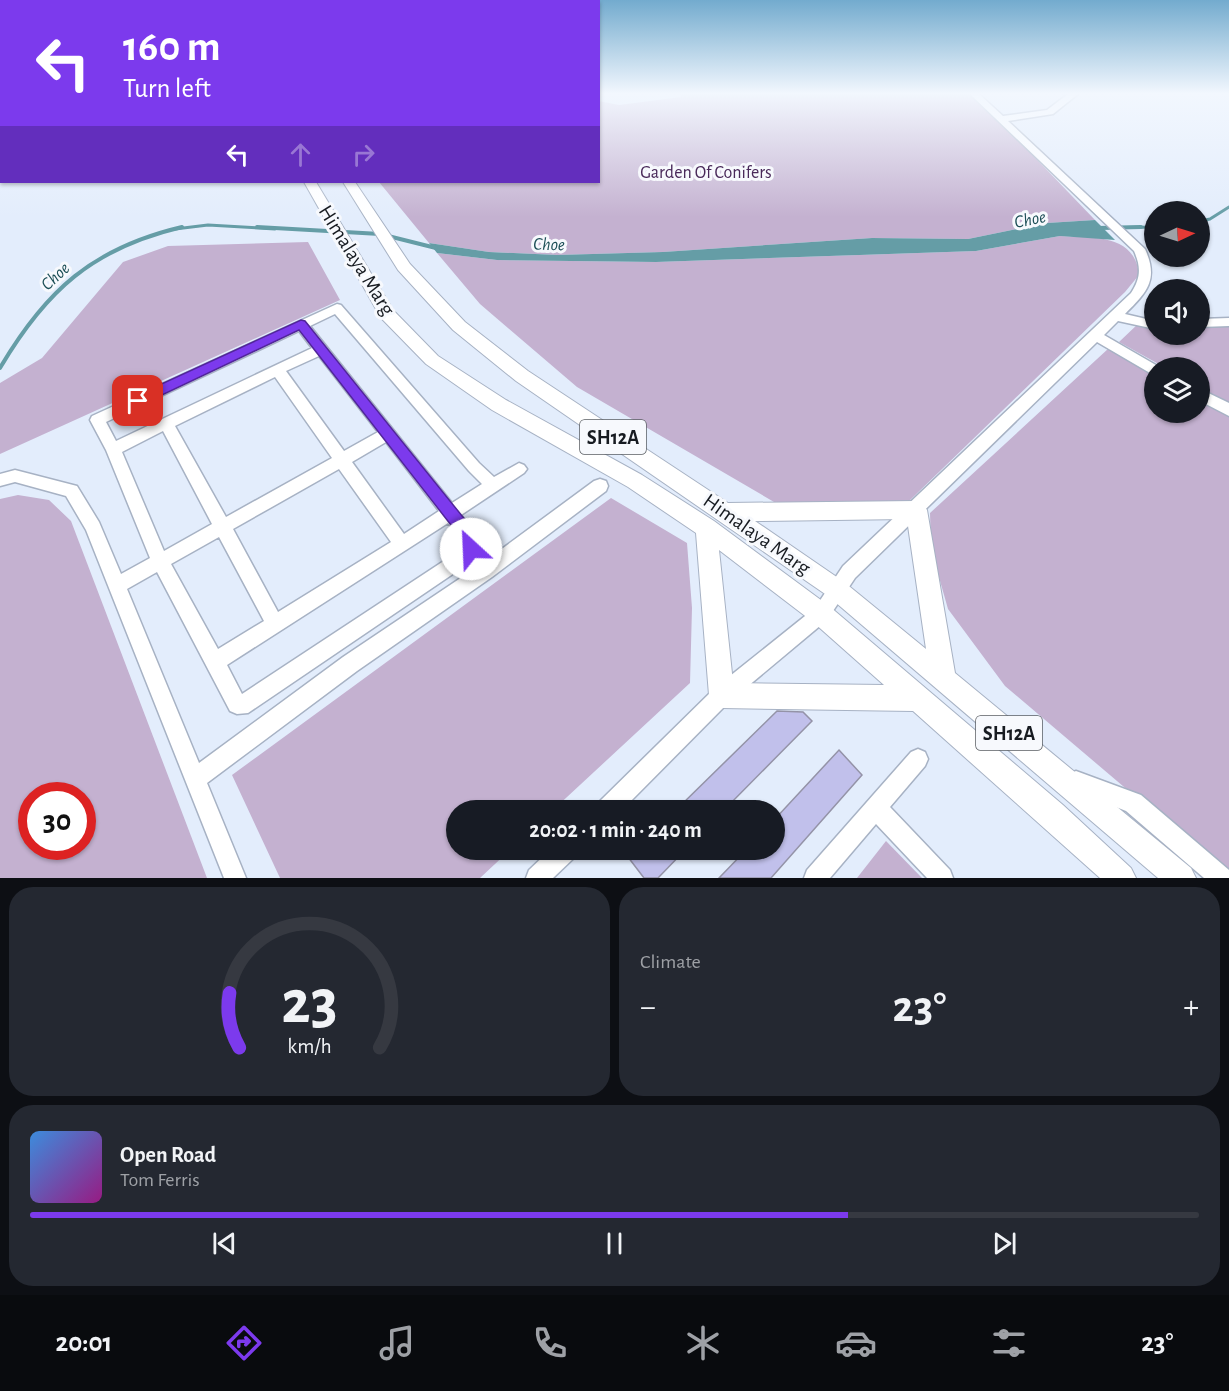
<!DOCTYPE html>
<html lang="en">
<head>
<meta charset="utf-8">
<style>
  :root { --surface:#171b24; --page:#242831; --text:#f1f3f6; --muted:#9ea1a6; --line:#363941; --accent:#7c3aed }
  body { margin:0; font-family:"Alegreya Sans",sans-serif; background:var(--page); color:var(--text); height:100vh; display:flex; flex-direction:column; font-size:22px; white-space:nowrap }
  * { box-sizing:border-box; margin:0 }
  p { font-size:20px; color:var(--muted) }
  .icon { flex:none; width:33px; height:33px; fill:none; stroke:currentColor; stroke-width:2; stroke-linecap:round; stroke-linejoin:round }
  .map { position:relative; height:878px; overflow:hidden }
  .side { display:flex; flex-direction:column; gap:9px; padding:9px; background:#0d0f14; flex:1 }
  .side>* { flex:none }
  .guide { position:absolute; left:0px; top:0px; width:600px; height:183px; box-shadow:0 2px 4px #0004; background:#7c3aed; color:#fff; overflow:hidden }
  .needle { width:39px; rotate:86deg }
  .fabs { position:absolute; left:1144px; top:201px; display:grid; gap:12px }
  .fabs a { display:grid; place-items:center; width:66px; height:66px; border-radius:50%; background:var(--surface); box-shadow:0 2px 4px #0004; font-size:30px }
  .speed { position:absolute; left:18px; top:782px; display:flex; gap:12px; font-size:30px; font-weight:700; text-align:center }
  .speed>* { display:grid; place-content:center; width:78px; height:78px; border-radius:50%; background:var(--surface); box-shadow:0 2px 4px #0004; line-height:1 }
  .speed .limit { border:9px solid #d22; background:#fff; color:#111 }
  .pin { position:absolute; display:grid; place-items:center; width:51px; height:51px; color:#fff; margin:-26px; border-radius:12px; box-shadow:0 3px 9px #0006 }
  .me { position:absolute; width:66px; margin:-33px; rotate:335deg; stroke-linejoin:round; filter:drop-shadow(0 0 4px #0008) }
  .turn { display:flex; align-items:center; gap:21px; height:126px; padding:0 24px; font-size:27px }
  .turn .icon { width:78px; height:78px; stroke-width:2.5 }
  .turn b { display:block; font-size:42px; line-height:51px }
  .lanes { display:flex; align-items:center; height:57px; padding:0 24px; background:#0003; justify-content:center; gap:30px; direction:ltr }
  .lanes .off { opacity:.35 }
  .big { font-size:45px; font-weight:700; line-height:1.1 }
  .side .card { flex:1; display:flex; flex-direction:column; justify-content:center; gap:9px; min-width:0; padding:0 21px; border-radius:24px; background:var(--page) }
  .side .dial { align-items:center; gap:0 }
  .dial svg { height:156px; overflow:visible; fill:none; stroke:var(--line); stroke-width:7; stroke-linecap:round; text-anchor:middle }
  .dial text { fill:var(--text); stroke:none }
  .song { display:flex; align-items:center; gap:18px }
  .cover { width:72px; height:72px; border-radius:9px; background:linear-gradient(135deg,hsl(210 70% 55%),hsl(310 70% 35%)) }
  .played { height:6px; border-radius:3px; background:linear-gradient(90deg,var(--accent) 70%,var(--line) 70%) }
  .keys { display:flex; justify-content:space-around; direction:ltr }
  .heat { display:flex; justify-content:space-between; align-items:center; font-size:33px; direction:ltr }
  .side .tiles { flex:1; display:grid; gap:9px; grid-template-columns:1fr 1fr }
  .card:last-child { grid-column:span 2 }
  .trip { position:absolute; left:446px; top:800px; width:339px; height:60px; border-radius:30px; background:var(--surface); box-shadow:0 2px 4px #0004; font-weight:700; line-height:60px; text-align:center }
  .tab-bar { display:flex; height:96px; justify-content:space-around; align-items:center; background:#090b0e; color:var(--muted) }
  .tab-bar .icon { width:42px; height:42px }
  .tab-bar .current { color:var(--accent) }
  .tab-bar b { font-size:27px; color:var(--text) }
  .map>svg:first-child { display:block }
</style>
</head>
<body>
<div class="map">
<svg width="1229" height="878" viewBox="0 0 1229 878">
  <rect width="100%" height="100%" fill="#e3edfc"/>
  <g fill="#c4b1d0" fill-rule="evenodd">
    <path d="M680 94H974L1095 220 1047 223 968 239 872 238 663 252 557 255 489 252 429 243 379 182H598L599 101 619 105 681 97Z"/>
    <path d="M1060 236C1092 238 1135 233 1139 275L1125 292 906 504 793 513 577 387 480 304 437 253 497 260 656 262 976 251Z"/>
    <path d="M308 242 340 300 0 454V383L42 358 123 262 168 246Z"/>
    <path d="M1229 322V404L1200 387V368L1164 367 1119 342 1139 323 1155 325V334H1200V323Z"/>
    <path d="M1109 348 1155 373V412H1200V398L1229 414V876L1005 686 948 609 931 549 930 513Z"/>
    <path d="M18 495 49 500 71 521 207 878H0V499ZM32 795H82V846H32Z"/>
    <path d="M611 498 687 543 692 608 690 683 553 810H456V849H511L480 878H280L232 775Z"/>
    <path d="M886 841 922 878H857Z"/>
  </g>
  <path fill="#659da6" d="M1095 220 1115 240 1060 236 976 251 656 262 497 260 437 253 429 243 489 252 557 255 663 252 872 238 968 239 1047 223Z"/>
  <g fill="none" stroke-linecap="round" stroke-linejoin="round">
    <g stroke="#659da6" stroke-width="3">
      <path d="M1200 221 1210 219 1229 207"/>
      <path d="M1098 228 1155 227"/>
      <path d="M175 229 208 225 275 229"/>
    </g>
    <g stroke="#659da6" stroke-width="4">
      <path d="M257 227 380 234 436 248"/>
      <path d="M1098 228 1141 227"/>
      <path d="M0 368C46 290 93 248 182 227"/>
    </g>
  </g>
  <g fill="#c1c0eb" stroke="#9493a7" stroke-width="1.5">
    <path d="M777 711 803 712 812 721 724 810H676Z"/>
    <path d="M839 750 862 775 771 878H719L747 849H774V820Z"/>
    <path d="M636 849H686L658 878H644L628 857Z"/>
  </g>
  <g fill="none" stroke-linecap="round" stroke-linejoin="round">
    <defs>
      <g id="minor">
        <path d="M970 94H979L1003 116 1047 110 1068 94H1078L1053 114 1008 121 1145 249C1159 280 1147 292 1125 314L1155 321V329L1118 321 1104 335 1161 368H1155V374L1150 373 1097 342 855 578 827 620 729 702 622 810H596L599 802 715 688 815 608 843 566 1131 293C1141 278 1141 267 1134 251Z"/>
        <path d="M337 304 341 305 479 463 494 477 519 463 524 465 527 469 524 473 461 515 481 542 475 559 248 713 237 714 230 711 157 572 127 589 199 763 343 657 480 565 594 481 600 479 606 481 608 486 606 491 492 577 357 671 207 783 246 878H224L86 530 66 496 15 482 0 486V474L15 470 77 486 99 522 121 574 150 558 106 450 90 420 92 416ZM335 314 469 471 482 484 452 503 310 326ZM299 331 312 348 116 441 106 422ZM319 356 378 432 344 451 286 371ZM275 377 332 458 226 517 175 426ZM163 431 212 524 164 551 122 452ZM386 442 439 511 404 534 352 462ZM339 469 391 542 278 612 233 529ZM448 523 464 543 462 549 242 694 227 665ZM219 537 264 621 218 649 171 564Z"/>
        <path d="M1229 318V326L1200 327V319Z"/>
        <path d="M1200 389 1229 403V416L1200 401Z"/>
        <path d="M918 749 925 752 928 759 925 766 890 807 950 870 953 878H927L876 824 830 878H804L807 870 911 752Z"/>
        <path d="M1076 771 1141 795 1229 870V878H1204L1126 811 1069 788 1066 781 1069 774Z"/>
        <path d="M551 849H578L575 857 553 878H526L529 870Z"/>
      </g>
      <g id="major">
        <path d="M304 182H316L393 310 438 356 506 400 642 475 714 521 829 606 1063 805 1131 868 1136 878H1100L913 711 722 708 713 704 709 695 696 533 628 487 492 410 426 364 381 318ZM719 550 813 622 884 685 733 683Z"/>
        <path d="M343 182H355L410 264 465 322 528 371 728 503 916 501 923 504 927 510 955 673 1191 868 1196 878H1158L828 596 516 381 453 330 398 270ZM907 519 926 649 844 582 755 521Z"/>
      </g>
    </defs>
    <use href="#minor" stroke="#a7b2c4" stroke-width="3"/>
    <use href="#major" stroke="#a7b2c4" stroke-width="2"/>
    <use href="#minor" fill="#fff" fill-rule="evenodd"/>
    <use href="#major" fill="#fff" fill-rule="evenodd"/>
  </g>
  <linearGradient id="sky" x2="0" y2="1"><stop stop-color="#73abce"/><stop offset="0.43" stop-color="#f2f7fe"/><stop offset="1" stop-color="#f2f7fe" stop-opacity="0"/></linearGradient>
  <rect width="1229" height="217" fill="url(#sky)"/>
  <path fill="#7c3aed" stroke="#51269a" stroke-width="1.5" d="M301 320 305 321 479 537 481 542 477 554 471 556 466 554 464 549 465 543 299 330 143 404H133L131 401 133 397Z"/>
  <g text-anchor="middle" stroke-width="6" stroke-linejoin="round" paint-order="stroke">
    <g font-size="18" fill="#482859" stroke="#f7f9fd">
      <text x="706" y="178">Garden Of Conifers</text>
    </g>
    <g font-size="18" font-style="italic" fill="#1c4e56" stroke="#f7f9fd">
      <text transform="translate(1030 219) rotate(-11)" y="6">Choe</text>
      <text transform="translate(549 244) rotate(2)" y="6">Choe</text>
      <text transform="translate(55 276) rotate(-43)" y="6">Choe</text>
    </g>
    <g fill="#f7f9fd" stroke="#5a5e63" stroke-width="1.5">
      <rect x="580" y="420" width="66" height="34" rx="4.5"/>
      <rect x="976" y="716" width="66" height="34" rx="4.5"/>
    </g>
    <g font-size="20" font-weight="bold" fill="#171b21">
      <text x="613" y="444">SH12A</text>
      <text x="1009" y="740">SH12A</text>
    </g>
    <g font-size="21" fill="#171b21" stroke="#f7f9fd">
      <text transform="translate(357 260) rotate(58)" y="7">Himalaya Marg</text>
      <text transform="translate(757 534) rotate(35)" y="7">Himalaya Marg</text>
    </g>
  </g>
</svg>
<div class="fabs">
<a><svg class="needle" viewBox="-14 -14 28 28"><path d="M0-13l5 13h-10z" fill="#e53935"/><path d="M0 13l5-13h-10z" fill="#9ea1a6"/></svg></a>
<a><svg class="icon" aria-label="sound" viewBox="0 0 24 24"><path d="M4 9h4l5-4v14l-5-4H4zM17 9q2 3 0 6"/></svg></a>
<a><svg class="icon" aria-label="layers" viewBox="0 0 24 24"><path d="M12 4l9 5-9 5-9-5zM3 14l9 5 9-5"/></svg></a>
</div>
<div class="speed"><div class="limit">30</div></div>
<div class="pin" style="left:138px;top:401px;background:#d93025"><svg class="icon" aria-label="arrive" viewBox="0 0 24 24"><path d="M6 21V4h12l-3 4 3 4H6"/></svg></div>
<svg class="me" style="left:471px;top:549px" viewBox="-20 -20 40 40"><circle r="19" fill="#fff"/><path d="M0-13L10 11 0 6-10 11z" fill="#7c3aed"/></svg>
<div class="trip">20:02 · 1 min · 240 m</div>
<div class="guide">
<div class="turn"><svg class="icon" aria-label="left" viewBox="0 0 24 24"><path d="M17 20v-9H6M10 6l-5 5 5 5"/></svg><div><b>160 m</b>Turn left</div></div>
<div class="lanes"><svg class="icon" aria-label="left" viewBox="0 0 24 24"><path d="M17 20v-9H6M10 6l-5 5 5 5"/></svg><svg class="icon off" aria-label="ahead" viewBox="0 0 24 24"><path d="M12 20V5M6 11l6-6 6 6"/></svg><svg class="icon off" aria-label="right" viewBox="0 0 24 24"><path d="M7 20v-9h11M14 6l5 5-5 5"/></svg></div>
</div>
</div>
<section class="side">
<div class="tiles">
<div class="card dial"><svg viewBox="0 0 100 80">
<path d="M14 69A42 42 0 1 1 86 69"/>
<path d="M14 69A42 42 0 0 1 9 41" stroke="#7c3aed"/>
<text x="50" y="56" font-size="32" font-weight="700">23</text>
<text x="50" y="72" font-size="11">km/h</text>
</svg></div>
<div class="card"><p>Climate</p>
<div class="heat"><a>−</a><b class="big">23°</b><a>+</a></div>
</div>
<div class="card">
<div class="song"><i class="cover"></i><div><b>Open Road</b><p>Tom Ferris</p></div></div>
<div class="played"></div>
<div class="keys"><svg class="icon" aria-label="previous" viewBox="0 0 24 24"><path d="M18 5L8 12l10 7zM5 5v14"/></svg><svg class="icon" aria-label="pause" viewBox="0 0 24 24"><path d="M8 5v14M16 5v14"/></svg><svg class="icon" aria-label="next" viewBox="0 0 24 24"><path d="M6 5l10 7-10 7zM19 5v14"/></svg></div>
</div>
</div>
</section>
<nav class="tab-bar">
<b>20:01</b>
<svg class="icon current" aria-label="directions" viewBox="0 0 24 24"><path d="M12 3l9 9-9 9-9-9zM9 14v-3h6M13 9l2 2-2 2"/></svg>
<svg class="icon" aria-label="music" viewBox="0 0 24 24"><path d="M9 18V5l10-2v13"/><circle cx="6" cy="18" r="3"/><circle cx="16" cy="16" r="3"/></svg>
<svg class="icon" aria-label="phone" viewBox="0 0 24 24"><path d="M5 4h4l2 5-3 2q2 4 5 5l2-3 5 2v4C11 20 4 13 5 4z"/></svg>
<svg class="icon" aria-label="climate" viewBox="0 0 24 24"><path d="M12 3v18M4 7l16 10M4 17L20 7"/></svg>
<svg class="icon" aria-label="car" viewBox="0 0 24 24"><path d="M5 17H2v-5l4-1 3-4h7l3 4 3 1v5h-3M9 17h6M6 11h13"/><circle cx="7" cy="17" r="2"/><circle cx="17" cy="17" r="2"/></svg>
<svg class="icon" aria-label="filters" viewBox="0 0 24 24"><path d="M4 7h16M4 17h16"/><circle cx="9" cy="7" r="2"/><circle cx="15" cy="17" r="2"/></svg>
<b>23°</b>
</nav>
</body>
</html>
